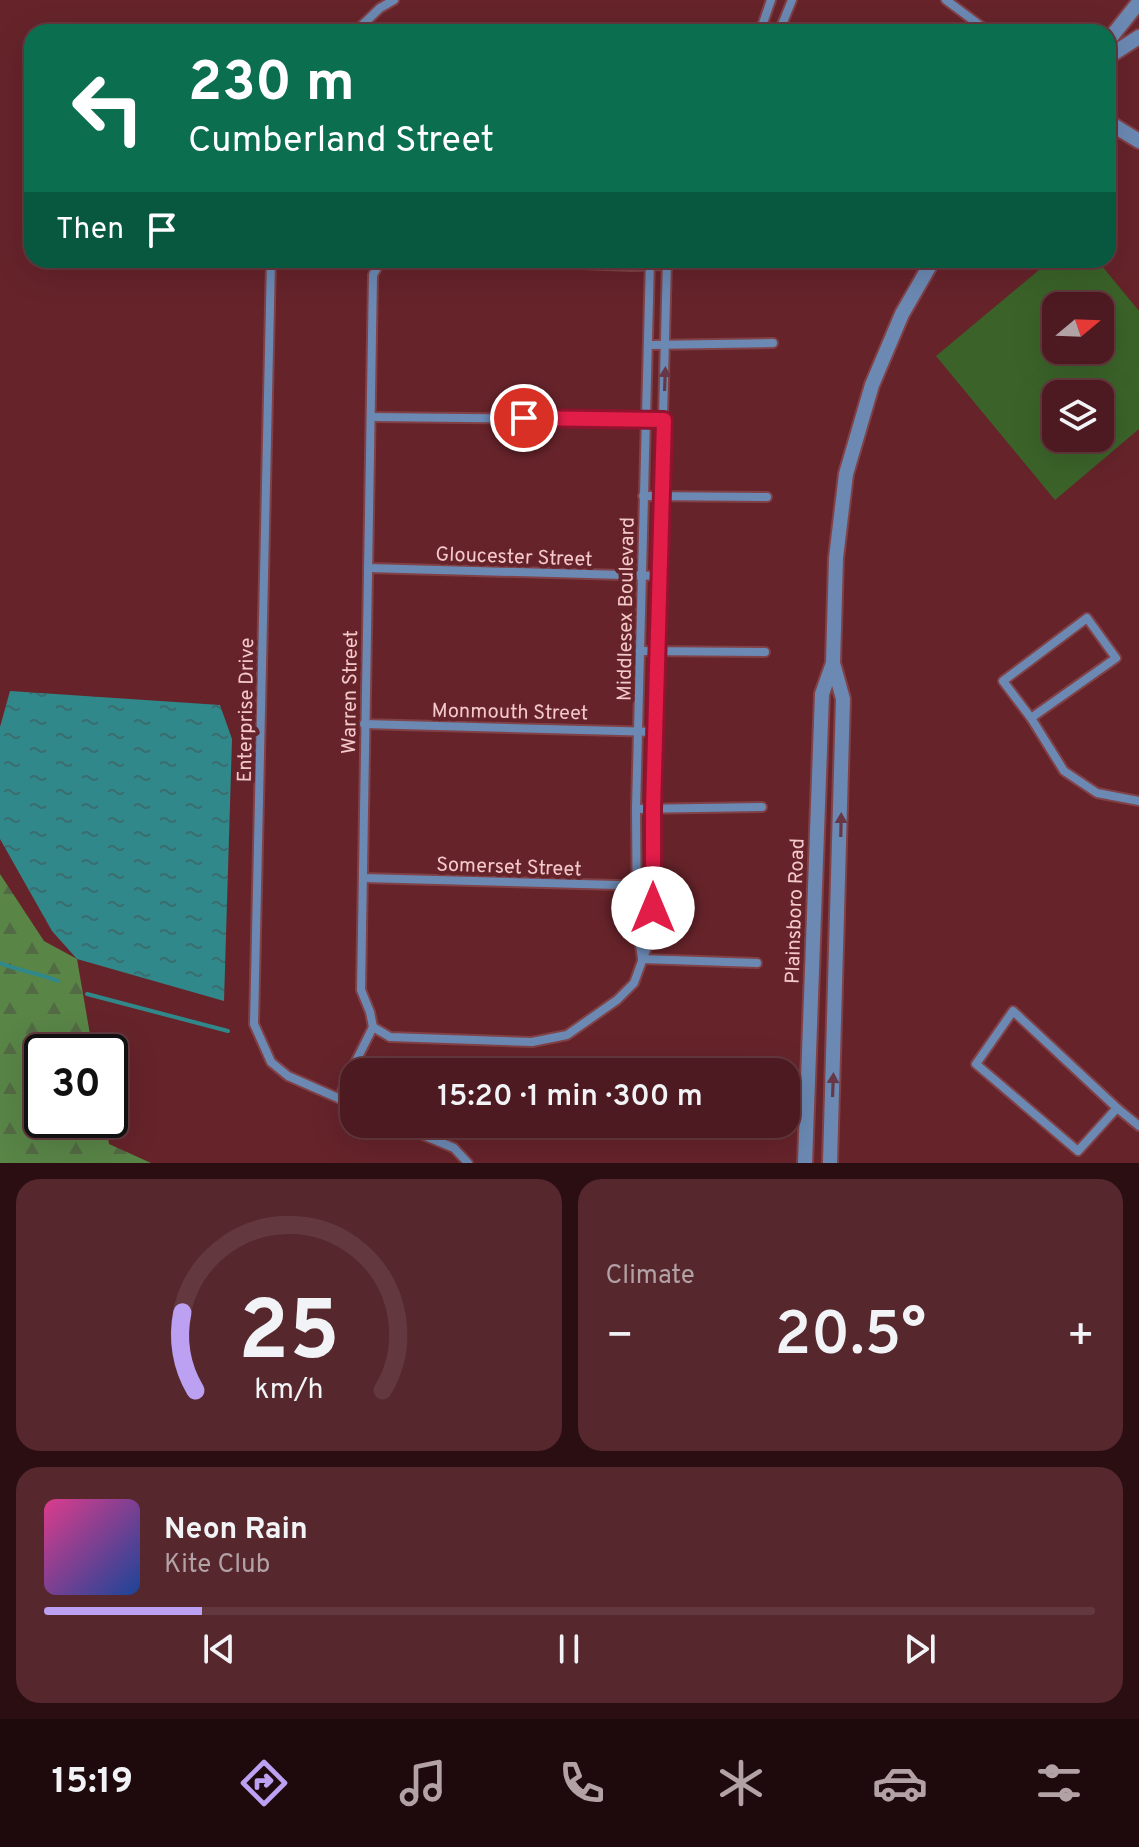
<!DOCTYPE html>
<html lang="en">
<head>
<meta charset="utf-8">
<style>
  :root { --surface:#4c1a20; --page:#56272d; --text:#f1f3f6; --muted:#b2a1a5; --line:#63383e; --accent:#bca0f2 }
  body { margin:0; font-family:Overpass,sans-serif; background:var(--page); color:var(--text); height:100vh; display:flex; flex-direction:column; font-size:30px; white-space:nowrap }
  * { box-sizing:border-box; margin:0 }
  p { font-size:26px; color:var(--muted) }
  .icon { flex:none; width:44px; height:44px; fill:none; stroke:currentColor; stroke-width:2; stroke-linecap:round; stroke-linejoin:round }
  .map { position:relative; height:1163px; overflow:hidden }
  .drawer { display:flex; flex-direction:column; gap:16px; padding:16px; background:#2a0e12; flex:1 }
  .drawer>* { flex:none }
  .guide { position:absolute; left:24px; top:24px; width:1092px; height:244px; border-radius:24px; box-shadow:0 8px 32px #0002,0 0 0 2px var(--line); background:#0b6e4f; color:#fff; overflow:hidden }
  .needle { width:52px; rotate:71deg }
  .buttons { position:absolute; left:1042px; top:292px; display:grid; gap:16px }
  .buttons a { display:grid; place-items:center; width:72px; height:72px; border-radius:16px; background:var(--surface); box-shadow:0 8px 32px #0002,0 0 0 2px var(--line); font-size:40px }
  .speed { position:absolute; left:24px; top:1034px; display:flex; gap:16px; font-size:40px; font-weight:700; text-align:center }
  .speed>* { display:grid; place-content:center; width:104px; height:104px; border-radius:50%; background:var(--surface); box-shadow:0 8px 32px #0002,0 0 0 2px var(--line); line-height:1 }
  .speed .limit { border:4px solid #111; border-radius:12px; background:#fff; color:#111 }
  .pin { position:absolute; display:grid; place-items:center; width:68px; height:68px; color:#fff; margin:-34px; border:4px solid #fff; border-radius:50%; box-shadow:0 2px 8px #0007 }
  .me { position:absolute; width:88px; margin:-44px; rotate:0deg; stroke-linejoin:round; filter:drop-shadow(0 0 6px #0008) }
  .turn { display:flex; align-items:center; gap:28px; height:168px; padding:0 32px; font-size:36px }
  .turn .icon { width:104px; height:104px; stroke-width:2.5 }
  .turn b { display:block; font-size:56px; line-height:68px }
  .then { display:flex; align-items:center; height:76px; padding:0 32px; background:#0003; gap:16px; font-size:30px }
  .big { font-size:60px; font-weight:600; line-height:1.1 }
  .drawer .card { flex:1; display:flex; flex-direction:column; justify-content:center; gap:12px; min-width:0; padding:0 28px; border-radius:24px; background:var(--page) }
  .drawer .dial { align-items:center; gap:0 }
  .dial svg { height:208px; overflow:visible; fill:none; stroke:var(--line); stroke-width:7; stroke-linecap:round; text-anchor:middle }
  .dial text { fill:var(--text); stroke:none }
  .song { display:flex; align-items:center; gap:24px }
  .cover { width:96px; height:96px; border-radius:12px; background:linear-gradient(135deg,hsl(330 70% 55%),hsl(220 70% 35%)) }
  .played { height:8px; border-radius:4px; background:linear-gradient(90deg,var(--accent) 15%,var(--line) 15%) }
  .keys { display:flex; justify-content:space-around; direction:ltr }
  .heat { display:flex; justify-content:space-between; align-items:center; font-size:44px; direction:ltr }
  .drawer .tiles { flex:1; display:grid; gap:16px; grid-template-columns:1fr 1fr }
  .card:last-child { grid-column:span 2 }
  .trip { position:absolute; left:340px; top:1058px; width:460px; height:80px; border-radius:24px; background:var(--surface); box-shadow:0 8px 32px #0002,0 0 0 2px var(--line); font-weight:600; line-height:80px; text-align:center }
  .dock { display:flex; height:128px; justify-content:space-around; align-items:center; background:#1e0a0d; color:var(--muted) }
  .dock .icon { width:56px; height:56px }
  .dock .current { color:var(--accent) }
  .dock b { font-size:36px; color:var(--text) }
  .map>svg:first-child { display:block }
</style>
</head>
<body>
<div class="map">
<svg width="1139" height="1163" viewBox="0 0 1139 1163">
  <defs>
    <pattern id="forest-firs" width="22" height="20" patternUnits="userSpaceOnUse" patternTransform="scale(2)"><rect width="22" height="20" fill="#598547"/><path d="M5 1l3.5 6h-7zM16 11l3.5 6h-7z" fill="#536b44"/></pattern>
    <pattern id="water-ripples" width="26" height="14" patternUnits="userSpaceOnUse" patternTransform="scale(2)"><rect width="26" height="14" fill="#30888a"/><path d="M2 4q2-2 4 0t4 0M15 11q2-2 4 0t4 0" fill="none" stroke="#396d6f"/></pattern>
  </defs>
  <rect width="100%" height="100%" fill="#66232a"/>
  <path fill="#3b6329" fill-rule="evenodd" d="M1051 260H1097L1139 311V429L1055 500 936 356ZM1056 306H1100V350H1056ZM1056 394H1100V438H1056Z"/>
  <path fill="url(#forest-firs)" d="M0 874 44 941 77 959 93 1052H42V1120H105L109 1144 151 1163H0Z"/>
  <path fill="url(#water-ripples)" d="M10 691 220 705 232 739 224 1001 77 959 52 931 0 839V727Z"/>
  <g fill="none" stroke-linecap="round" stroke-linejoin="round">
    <g stroke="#30888a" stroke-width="4">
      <path d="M0 963C20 971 38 973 58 981"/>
      <path d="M87 994 228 1031"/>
    </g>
    <defs>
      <g id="minor">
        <path d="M946 0 989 32"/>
        <path d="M355 32 380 8 394 0"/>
        <path d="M760 32 771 0"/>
        <path d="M779 32 792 0"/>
        <path d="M271 260 254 1024 271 1062 288 1076 354 1105"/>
        <path d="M477 260 632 266 667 265"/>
        <path d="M649 345 773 343"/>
        <path d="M371 417 664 420"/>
        <path d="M643 496 767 497"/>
        <path d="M368 568 660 576"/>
        <path d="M1087 618 1116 658 1031 718 1003 681Z"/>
        <path d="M640 651 765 652"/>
        <path d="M1031 718 1064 771 1097 793 1139 801"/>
        <path d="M364 724 656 732"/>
        <path d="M636 809 762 807"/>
        <path d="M364 878 653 886"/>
        <path d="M642 958 637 926 636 809 650 260"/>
        <path d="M642 959 757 963"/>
        <path d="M1013 1011 1117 1108 1078 1151 976 1064Z"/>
        <path d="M373 1027 390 1037 532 1042 567 1035 617 1000 634 983 653 931V809L667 260"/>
        <path d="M340 1099 345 1083 373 1027 370 1012 361 990 373 275 380 262 386 260"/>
        <path d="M1117 1108 1139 1126"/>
        <path d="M397 1124 454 1148 468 1163"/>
      </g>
      <g id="tertiary">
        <path d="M1108 41 1139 2"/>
        <path d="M1108 57 1139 37"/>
        <path d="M1108 122 1139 141"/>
        <path d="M805 1163 822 694 833 663 836 558 846 474 872 385 902 314 933 260"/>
        <path d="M830 1163 843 699 833 663"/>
      </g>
    </defs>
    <use href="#minor" stroke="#804147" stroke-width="12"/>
    <use href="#tertiary" stroke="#804147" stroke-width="18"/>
    <use href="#minor" stroke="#6b89b3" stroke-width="8"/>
    <use href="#tertiary" stroke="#6b89b3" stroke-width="14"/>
  </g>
  <defs><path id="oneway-solid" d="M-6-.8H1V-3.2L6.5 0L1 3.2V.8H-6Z" transform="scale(2)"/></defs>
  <g fill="#673745">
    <use href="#oneway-solid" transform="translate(665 379) rotate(-88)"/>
    <use href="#oneway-solid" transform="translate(841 825) rotate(-89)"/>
    <use href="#oneway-solid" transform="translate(833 1085) rotate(-88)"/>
  </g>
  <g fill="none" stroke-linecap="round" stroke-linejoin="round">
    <defs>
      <path id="route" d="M524 418 664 420 653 809V908"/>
    </defs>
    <use href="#route" stroke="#92132f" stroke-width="20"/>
    <use href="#route" stroke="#e11d48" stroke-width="14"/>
  </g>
  <g text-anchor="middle" stroke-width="8" stroke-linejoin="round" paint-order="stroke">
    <g font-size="20" fill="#f4c9ca" stroke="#66232a">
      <text transform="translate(514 556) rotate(2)" y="7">Gloucester Street</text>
      <text transform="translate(625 609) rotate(-89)" y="7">Middlesex Boulevard</text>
      <text transform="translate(349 692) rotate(-89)" y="7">Warren Street</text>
      <text transform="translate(245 710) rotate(-89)" y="7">Enterprise Drive</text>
      <text transform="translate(510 711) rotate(1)" y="7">Monmouth Street</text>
      <text transform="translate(509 866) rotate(2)" y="7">Somerset Street</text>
      <text transform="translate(794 911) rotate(-88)" y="7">Plainsboro Road</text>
    </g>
  </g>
</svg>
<div class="buttons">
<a><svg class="needle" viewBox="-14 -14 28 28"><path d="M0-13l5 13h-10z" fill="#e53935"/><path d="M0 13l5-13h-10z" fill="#b2a1a5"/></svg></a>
<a><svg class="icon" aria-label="layers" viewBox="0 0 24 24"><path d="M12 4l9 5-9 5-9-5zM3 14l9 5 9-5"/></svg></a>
</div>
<div class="speed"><div class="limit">30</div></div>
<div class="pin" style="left:524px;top:418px;background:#d93025"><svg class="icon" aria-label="arrive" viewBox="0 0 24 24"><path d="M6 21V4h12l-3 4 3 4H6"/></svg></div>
<svg class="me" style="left:653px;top:908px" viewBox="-20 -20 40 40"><circle r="19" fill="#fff"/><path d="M0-13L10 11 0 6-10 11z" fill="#e11d48"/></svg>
<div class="trip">15:20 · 1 min · 300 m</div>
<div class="guide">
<div class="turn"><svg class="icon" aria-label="left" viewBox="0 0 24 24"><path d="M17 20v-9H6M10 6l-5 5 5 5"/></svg><div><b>230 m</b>Cumberland Street</div></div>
<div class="then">Then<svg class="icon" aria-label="arrive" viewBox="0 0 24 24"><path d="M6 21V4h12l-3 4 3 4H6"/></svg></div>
</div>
</div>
<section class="drawer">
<div class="tiles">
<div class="card dial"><svg viewBox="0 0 100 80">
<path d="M14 69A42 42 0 1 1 86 69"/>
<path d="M14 69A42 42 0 0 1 9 39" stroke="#bca0f2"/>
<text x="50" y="56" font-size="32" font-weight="700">25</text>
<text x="50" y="72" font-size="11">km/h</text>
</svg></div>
<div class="card"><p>Climate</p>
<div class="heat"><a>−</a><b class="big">20.5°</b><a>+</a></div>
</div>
<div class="card">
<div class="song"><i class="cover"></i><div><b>Neon Rain</b><p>Kite Club</p></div></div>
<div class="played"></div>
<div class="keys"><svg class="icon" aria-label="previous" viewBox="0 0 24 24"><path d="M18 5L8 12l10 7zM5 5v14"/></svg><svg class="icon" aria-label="pause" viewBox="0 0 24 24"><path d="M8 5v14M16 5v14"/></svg><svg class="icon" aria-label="next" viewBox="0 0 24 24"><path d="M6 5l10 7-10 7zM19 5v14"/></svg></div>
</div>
</div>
</section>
<nav class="dock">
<b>15:19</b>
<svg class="icon current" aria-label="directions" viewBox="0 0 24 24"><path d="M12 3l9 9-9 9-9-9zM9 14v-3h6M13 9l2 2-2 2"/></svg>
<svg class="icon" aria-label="music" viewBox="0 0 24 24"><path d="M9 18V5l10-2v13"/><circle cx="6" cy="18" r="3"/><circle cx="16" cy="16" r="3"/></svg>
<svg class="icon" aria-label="phone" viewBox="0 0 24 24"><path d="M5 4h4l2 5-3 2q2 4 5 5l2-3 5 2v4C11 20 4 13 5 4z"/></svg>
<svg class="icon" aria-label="climate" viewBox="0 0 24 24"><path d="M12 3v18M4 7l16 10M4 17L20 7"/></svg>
<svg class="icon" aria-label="car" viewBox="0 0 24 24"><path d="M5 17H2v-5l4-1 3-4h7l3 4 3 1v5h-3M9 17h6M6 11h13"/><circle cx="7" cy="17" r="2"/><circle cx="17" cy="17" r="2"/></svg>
<svg class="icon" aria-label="filters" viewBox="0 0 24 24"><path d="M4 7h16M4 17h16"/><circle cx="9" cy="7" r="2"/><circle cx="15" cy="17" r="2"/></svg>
</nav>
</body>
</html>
